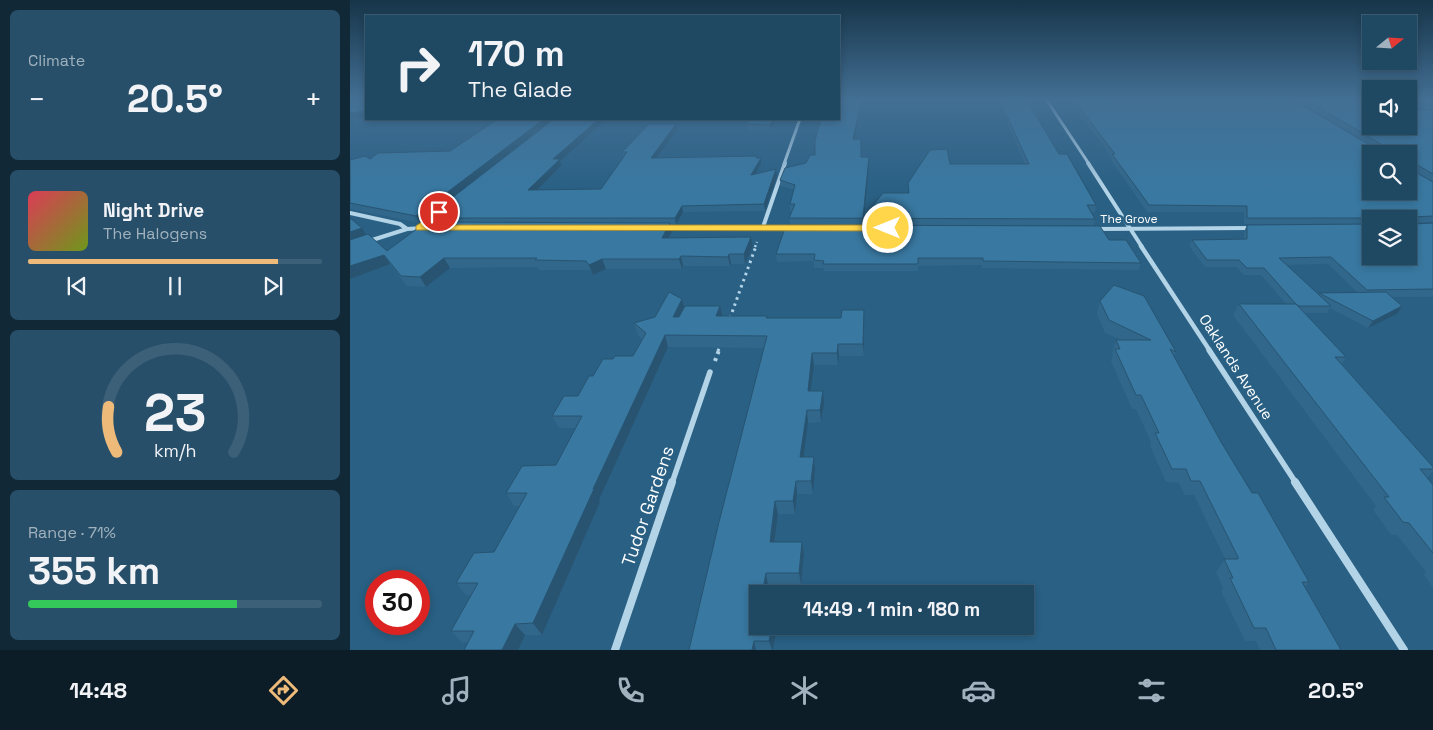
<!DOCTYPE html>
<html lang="en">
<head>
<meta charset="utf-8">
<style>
  :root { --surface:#1f4863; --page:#274f69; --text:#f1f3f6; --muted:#a1b2be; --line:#3c6078; --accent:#eeba7a }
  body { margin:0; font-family:"Space Grotesk",sans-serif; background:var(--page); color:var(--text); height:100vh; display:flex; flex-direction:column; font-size:19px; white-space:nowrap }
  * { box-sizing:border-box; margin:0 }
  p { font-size:16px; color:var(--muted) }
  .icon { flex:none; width:28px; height:28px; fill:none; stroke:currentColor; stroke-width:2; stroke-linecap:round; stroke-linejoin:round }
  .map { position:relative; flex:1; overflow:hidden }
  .side { display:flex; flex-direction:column; gap:10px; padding:10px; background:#112836; width:350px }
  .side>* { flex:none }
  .hud { position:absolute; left:15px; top:15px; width:475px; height:105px; border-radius:0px; box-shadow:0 2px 8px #0003,0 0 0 1px var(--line); background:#1f4863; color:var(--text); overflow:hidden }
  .needle { width:32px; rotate:72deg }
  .buttons { position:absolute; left:1012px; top:15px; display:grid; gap:10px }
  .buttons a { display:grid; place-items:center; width:55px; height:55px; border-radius:0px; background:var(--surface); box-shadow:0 2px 8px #0003,0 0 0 1px var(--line); font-size:25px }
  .speed { position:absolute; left:15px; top:570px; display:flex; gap:10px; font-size:25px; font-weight:700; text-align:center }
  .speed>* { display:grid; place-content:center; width:65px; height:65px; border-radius:50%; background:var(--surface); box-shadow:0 2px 8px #0003,0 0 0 1px var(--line); line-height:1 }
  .speed .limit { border:8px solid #d22; background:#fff; color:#111 }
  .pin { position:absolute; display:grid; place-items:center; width:42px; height:42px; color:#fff; margin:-21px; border:2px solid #fff; border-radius:50%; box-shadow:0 1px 5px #0007 }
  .me { position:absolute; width:55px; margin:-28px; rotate:270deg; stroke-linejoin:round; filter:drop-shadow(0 0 4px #0008) }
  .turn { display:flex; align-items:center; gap:18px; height:105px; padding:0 20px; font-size:22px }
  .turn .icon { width:65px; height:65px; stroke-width:2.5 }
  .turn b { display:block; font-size:35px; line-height:42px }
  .big { font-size:38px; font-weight:800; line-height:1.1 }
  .side .card { flex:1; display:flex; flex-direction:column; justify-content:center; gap:8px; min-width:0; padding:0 18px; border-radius:8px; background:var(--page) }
  .side .dial { align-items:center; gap:0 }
  .dial svg { height:130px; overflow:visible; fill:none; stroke:var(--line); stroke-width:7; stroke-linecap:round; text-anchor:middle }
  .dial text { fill:var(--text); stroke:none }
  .song { display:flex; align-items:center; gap:15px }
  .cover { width:60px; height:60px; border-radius:8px; background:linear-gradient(135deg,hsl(350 70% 55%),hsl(80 70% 35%)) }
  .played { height:5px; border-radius:2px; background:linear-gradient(90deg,var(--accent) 85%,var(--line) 85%) }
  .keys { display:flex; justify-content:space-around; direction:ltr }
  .heat { display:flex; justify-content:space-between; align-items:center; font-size:28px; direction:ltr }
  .charge { height:8px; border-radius:4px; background:linear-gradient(90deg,#34c759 71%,var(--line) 0) }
  .trip { position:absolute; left:399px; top:585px; width:285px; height:50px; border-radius:0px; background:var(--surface); box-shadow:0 2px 8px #0003,0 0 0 1px var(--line); font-weight:800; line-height:50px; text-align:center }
  .dock { display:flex; height:80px; justify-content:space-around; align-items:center; background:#0c1d28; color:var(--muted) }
  .dock .icon { width:35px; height:35px }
  .dock .selected { color:var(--accent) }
  .dock b { font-size:22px; color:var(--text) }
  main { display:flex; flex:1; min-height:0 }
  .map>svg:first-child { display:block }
</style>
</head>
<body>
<main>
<section class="side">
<div class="card"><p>Climate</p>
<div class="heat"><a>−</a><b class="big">20.5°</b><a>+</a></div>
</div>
<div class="card">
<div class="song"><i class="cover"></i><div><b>Night Drive</b><p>The Halogens</p></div></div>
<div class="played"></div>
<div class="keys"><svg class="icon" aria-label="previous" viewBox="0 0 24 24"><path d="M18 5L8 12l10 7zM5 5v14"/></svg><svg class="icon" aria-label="pause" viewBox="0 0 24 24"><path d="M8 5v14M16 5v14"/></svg><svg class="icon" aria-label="next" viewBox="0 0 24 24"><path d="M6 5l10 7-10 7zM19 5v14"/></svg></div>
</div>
<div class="card dial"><svg viewBox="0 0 100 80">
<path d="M14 69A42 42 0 1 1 86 69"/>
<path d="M14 69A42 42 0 0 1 9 41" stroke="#eeba7a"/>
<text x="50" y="56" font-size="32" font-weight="700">23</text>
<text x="50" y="72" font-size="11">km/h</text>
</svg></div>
<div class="card"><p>Range · 71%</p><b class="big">355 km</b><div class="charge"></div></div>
</section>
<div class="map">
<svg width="1083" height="650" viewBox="0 0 1083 650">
  <rect width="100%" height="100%" fill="#296084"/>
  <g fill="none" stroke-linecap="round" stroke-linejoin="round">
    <path stroke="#b3d3e7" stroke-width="2.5" stroke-dasharray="2 2.5" stroke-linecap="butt" d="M405 247 407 242"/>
    <g stroke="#b3d3e7" stroke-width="3" stroke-dasharray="2.5 4" stroke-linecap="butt">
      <path d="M380 318 406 246"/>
      <path d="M368 351 371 343"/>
    </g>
    <path stroke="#b3d3e7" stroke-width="4" stroke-dasharray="3 4.5" stroke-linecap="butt" d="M365 361 369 350"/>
    <g stroke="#b3d3e7" stroke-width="3">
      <path d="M696 99 739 164"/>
      <path d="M434 164 450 119"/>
    </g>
    <g stroke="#b3d3e7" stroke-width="4">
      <path d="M738 163 792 247"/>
      <path d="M0 213 50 224 57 229"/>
      <path d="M413 227 435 163"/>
      <path d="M69 228 83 217"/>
      <path d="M314 228H441"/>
      <path d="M747 229 901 228"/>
      <path d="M19 241 57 229 73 228"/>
    </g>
    <path stroke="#b3d3e7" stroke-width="4.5" d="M791 246 860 351"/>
    <g stroke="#b3d3e7" stroke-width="5.5">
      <path d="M859 350 946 483"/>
      <path d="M322 483 360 372"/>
    </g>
    <g stroke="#b3d3e7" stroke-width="8">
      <path d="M945 482 1054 650"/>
      <path d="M265 650 322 482"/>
    </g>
  </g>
  <g fill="#31678a" fill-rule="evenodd">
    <path d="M647 99H676L709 154 746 205 745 212H741L745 219 744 225H440L439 218 442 211H440V204L444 190 431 186 430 180 456 163 465 155 504 139 511 157H519V163L514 217 558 193 600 164H675Z"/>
    <path d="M721 99H749L751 101 802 100 800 99H942L1030 151 945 99H997L1021 102 1059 99H1083V110L1060 107 1061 108 1083 111V182L1060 169 1083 182V222L1062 223 1063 224 1083 223V297H1041L1047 314 1018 328 980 308 977 313H955L996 357 992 364 1083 467V471L1077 478 1083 485V588L1074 575 1076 572 1047 535H1041L1023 510 1026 506 883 315 889 304H936L911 275H894L886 267H855L839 246 842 240 894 239V232L897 225 1021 256 1059 219H1021V224H894V212H797L761 160 762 158 721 102ZM978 264 1008 293H969L968 294 937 265Z"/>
    <path d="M1009 99H1021V101Z"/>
    <path d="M148 119H203L70 223 0 209V160L100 151Z"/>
    <path d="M426 119 420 130H397L396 124Z"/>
    <path d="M326 124 327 130 307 157 407 156V158L411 164 406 174 427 176 415 211 333 212 326 225H320L322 232 319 238 401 237 403 246 395 264H381L380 266H333L332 269H256L243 275 240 270H189L188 267 100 268 76 287 57 286 40 264 0 279V218L12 228 16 235 37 251 79 222 76 218 210 161 212 165 187 190 251 189 274 157 272 152Z"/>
    <path d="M759 240 791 263 789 270 632 268V265L568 266V271H474V268H464V261L427 262 426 254Z"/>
    <path d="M332 299 334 307 372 316H417V318H491L514 310V356H489L488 365H464L461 391 474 404 471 422 458 423 454 457H464L465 470 463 494H447L445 514H428L425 542H452L454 554 451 585H418L417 594H408V626H427L423 650H339L414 348 318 347 249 500 250 502 192 635H175L112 643 101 631 121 595H116L106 583 144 552 170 506H164L156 493 206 465 226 428H209L202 416 228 396 243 376 263 359 283 356 292 339 288 335 284 323 305 317Z"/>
    <path d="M750 301 826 352 824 357 871 442 902 493 959 582 955 587 991 650H910L906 641H895L871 591 873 588 866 572 875 559 844 495H835L829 483 816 482 800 446 801 442 786 409H782L761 361 763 355 762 353 766 340H771L755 333 747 314Z"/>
  </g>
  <g fill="#285471">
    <path d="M512 99H513L503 145V139Z"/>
    <path d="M16 111V117L0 119V113Z"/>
    <path d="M194 119H203L70 223 66 216Z"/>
    <path d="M249 119H257L210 161 212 165 181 196 178 190 203 159Z"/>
    <path d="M423 119H426L420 130V125Z"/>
    <path d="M326 124 327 130 302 164 301 158Z"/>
    <path d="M519 157V163L514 218H513Z"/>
    <path d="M411 158V164L402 181 401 175Z"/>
    <path d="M1064 163 1061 169H1059V164Z"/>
    <path d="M426 169 427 176 415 211 414 204Z"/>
    <path d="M332 206 333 212 326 225 325 218Z"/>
    <path d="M320 223 322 232 314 247 312 238Z"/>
    <path d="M12 228 18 238 0 243V232Z"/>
    <path d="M401 237 403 246 395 264 394 254Z"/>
    <path d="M379 254 381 264 380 266 378 257Z"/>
    <path d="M34 255 40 264 0 279V266Z"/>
    <path d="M331 256 333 266 332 269 329 259Z"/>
    <path d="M94 258 100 268 76 287 70 277Z"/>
    <path d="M252 259 256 269 243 275 239 265Z"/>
    <path d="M332 299 335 310 326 329 323 317Z"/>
    <path d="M370 306 373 318 366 316Z"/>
    <path d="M1052 306 1047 314 1018 328 1023 321Z"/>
    <path d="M514 310V356L513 344Z"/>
    <path d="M315 335 318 347 249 500 250 502 192 635 183 623 243 489Z"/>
    <path d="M488 344 489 356 488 365 487 353Z"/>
    <path d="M462 353 464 365 459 404 458 391Z"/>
    <path d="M473 391 474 404 471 422 470 410Z"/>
    <path d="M457 410 458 423 452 470 450 457Z"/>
    <path d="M464 457 465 470 463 494 461 481Z"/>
    <path d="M446 481 447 494 445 514 443 501Z"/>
    <path d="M425 501 428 514 423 554 420 542Z"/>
    <path d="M452 542 454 554 451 585 449 573Z"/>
    <path d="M416 573 418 585 417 594H412Z"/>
    <path d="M165 624 175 635 168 650H152Z"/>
    <path d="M422 626H427L423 650H422L419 641Z"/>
    <path d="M404 641 406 650H402Z"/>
  </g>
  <g fill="#3978a1" stroke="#285471" fill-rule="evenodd">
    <path d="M14 99H16V111L0 113V101Z"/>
    <path d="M489 99H512L503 139H511V157H519L513 218 533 193H559L558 183 580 150 597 149 600 164H679L649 99H676L709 154H717L746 205H737L745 219 439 218 445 204H440L445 185 430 180 435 168 456 163 460 155H465V140L471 119H489Z"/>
    <path d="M723 99H749L751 101 807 100 806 99H942L1030 151 1035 150 1034 146 955 99H997L1021 102V126H1059V106L1061 108 1083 111V174L1064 163 1059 164 1060 169 1083 182V216L1062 217 1059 221 1063 224 1083 223V289L1017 290 981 257 929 258 981 306H949L946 304 914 268H897L889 260H857L842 240 897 239V225L1021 224V256H1059V219H1027V218H897V206L799 205 762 154H765ZM1021 154H1059V191H1021Z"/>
    <path d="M1059 99H1083V104L1062 102 1059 104Z"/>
    <path d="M148 119H194L66 216 0 203V160L15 156 20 159 28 153 100 151Z"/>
    <path d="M204 119H249L203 159H210L178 190 251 189 277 152H272L299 124H326L301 158 407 156 406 158H411L401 175 426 169 414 204 332 206 325 218H76Z"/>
    <path d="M399 119H423L420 125 396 124Z"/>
    <path d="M0 218 12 228 0 232Z"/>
    <path d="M76 222 320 223 312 238 401 237 394 254H379L378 257 331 256 329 259H252L239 265 236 261 185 260 187 258H94L70 277 51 276 34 255 0 266V240L18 234 37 251Z"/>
    <path d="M436 225 750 226 759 240H776L791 263 633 261V258H568V264H473L474 261 464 260 465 254H426Z"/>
    <path d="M764 285 794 296 826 352 820 349 871 442 902 493H908L959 582H952L991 650H926L916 628H904L880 578H883L874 559H888V557L850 481H841L836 469H822L805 433H809L791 395H786L765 349H770L766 340H801L759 320 750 301Z"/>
    <path d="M319 292 332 299 323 317H329L335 306H370L366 316H417L416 318H491L492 310H514L513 344H488L487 353H462L458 391H473L470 410H457L450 457H464L461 481H446L443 501H425L420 542H452L449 573H416L412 594H408V626H422L419 641H404L402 650H339L369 522 417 336 315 335 243 489H244L183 623 165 624 152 650H114L124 631H101L128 583H106L124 553 144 552 177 493H156L172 466 206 465 232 416H202L214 396H228L239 376H243L253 359H263L265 356H283L296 333 284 323 305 317Z"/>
    <path d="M1036 292 1052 306 1023 321 969 293Z"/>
    <path d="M889 304H946L996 357H985L1083 467V469H1070L1083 485V553L1059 523 1053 522 1034 497H1039Z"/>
  </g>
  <linearGradient id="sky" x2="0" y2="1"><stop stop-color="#173549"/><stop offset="0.52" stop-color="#436f94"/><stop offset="1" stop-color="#436f94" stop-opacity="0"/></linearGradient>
  <rect width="1083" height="190" fill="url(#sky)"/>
  <path fill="#ffd54a" stroke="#a68a30" d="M89 209 93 212 92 213 78 225H538L542 228 538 231 66 230V226Z"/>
  <g text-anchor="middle" stroke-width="5" stroke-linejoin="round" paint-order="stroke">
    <g font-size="12" fill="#fff" stroke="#296084">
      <text x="779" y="223">The Grove</text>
    </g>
    <g font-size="15" fill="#fff" stroke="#296084">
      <text transform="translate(886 367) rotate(57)" y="5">Oaklands Avenue</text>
    </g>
    <g font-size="18" fill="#fff" stroke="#296084">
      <text transform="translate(298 506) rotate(-71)" y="6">Tudor Gardens</text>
    </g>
  </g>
</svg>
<div class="buttons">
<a><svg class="needle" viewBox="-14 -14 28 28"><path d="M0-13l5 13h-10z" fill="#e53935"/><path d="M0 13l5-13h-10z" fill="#a1b2be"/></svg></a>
<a><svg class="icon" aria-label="sound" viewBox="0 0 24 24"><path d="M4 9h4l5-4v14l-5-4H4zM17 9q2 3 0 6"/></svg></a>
<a><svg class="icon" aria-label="search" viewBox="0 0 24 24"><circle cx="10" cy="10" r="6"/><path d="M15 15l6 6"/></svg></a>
<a><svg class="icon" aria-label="layers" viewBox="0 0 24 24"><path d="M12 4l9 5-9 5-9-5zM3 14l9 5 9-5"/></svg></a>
</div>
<div class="speed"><div class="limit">30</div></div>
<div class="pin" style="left:89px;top:212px;background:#d93025"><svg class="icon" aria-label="arrive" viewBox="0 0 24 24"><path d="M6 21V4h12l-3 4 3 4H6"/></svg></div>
<svg class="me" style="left:538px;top:228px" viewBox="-20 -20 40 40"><circle r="17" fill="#ffd54a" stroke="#fff" stroke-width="3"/><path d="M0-11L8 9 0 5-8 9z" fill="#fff"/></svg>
<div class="trip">14:49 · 1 min · 180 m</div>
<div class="hud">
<div class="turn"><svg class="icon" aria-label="right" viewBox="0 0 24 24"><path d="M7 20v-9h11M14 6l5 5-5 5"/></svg><div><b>170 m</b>The Glade</div></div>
</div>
</div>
</main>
<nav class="dock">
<b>14:48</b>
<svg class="icon selected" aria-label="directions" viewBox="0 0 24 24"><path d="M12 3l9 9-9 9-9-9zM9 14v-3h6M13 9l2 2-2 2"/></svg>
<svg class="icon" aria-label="music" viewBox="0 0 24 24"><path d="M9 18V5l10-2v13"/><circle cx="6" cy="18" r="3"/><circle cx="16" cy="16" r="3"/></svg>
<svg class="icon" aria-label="phone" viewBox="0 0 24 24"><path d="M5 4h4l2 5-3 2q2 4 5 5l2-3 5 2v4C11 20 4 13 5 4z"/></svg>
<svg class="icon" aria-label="climate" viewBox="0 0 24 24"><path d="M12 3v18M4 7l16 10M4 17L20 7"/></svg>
<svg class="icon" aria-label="car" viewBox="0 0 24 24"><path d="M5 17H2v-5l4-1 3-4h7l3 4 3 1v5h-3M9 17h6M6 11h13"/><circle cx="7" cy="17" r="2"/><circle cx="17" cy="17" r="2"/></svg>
<svg class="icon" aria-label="filters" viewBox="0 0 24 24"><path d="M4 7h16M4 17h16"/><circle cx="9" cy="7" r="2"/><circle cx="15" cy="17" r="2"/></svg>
<b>20.5°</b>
</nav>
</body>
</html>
